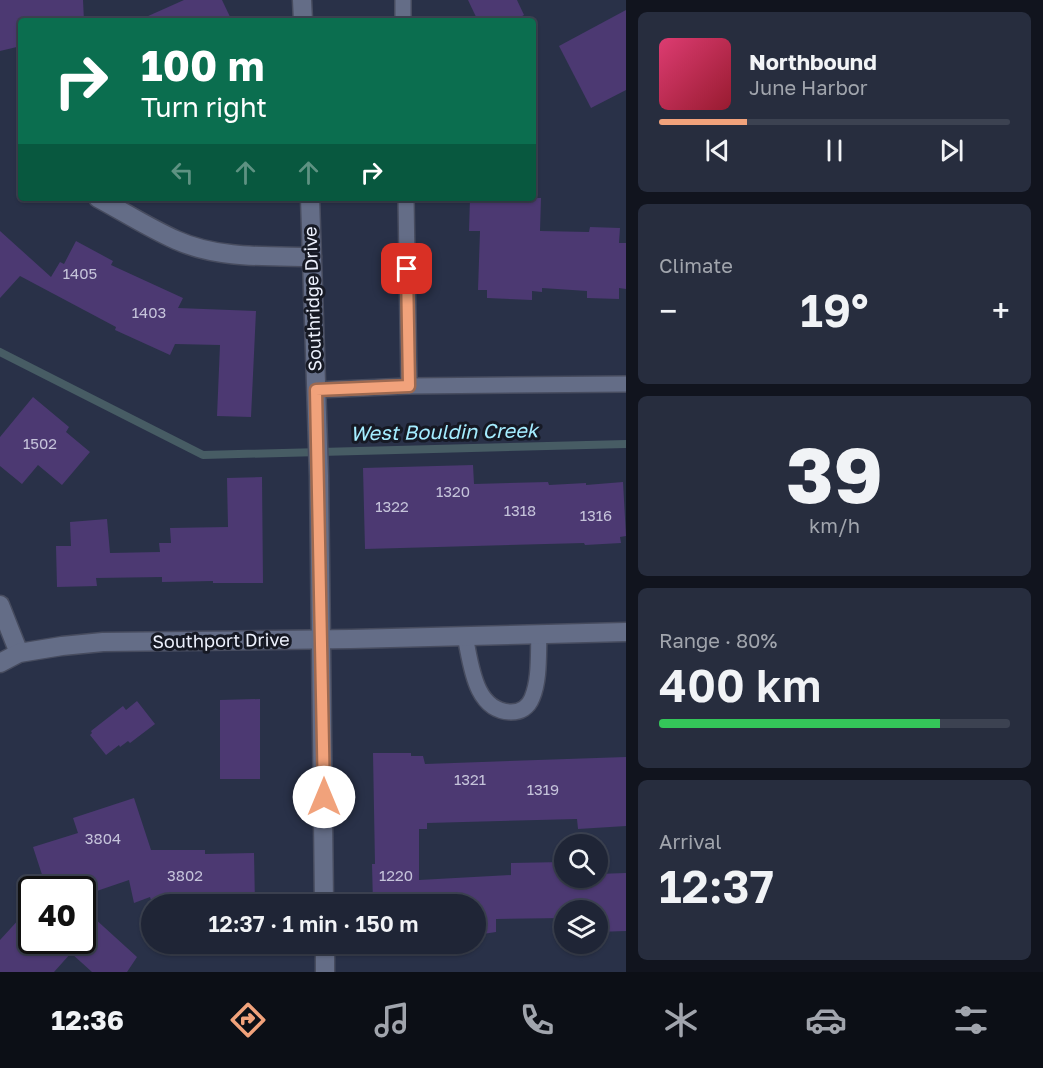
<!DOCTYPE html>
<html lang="en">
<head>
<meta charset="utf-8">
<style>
  :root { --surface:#1f2536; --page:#272d3e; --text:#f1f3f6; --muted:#a1a5ad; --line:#3c4251; --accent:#f1a27b }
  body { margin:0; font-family:"Golos Text",sans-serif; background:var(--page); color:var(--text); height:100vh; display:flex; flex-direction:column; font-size:22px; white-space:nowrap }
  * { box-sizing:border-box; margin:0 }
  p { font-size:20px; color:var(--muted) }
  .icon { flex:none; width:33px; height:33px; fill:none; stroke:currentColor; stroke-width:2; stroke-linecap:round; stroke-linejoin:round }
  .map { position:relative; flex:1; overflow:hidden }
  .drawer { display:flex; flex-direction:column; gap:12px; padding:12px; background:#11141e; width:417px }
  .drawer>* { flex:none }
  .banner { position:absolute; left:18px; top:18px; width:518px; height:183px; border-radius:6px; box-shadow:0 2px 4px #0004,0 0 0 2px var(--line); background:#0b6e4f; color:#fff; overflow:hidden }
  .buttons { position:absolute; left:554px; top:834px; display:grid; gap:12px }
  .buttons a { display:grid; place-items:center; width:54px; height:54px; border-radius:50%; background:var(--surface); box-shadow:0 2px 4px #0004,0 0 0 2px var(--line); font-size:30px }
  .speed { position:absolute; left:18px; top:876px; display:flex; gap:12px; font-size:30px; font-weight:700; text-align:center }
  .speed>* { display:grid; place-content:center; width:78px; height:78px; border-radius:50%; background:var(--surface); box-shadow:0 2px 4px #0004,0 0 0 2px var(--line); line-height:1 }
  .speed .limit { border:3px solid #111; border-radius:9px; background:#fff; color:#111 }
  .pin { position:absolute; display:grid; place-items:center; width:51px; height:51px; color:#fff; margin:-26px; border-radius:12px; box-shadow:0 3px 9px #0006 }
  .me { position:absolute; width:66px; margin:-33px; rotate:0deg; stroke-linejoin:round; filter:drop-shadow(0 0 4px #0008) }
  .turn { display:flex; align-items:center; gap:21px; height:126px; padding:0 24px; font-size:27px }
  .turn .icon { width:78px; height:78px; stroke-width:2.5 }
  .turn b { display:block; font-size:42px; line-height:51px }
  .lanes { display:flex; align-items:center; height:57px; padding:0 24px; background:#0003; justify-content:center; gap:30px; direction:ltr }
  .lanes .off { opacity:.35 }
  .big { font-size:45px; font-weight:600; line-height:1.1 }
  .drawer .tile { flex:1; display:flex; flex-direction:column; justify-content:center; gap:9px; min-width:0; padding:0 21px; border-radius:9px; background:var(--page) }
  .drawer .dial { align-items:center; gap:0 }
  .dial b { font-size:78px; line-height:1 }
  .song { display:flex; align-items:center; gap:18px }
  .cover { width:72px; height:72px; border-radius:9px; background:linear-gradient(135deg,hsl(340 70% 55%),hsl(350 70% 35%)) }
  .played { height:6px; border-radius:3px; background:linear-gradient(90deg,var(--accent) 25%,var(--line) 25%) }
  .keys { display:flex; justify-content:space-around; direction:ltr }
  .heat { display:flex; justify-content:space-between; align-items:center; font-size:33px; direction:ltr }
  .charge { height:9px; border-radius:4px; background:linear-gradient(90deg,#34c759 80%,var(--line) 0) }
  .trip { position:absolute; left:141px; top:894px; width:345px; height:60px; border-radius:30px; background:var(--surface); box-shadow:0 2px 4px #0004,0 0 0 2px var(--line); font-weight:600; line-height:60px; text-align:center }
  .dock { display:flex; height:96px; justify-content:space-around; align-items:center; background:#0c0f16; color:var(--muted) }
  .dock .icon { width:42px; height:42px }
  .dock .active { color:var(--accent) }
  .dock b { font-size:27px; color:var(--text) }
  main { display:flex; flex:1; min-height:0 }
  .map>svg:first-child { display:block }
</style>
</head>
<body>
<main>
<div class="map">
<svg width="626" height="972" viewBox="0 0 626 972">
  <rect width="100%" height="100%" fill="#293148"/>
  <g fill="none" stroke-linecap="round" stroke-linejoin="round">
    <path stroke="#475c64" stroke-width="8" d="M0 352 203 455 626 444"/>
  </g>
  <g fill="#4c3972">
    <path d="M0 0H83L84 21H21V46L0 51Z"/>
    <path d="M184 0H222L232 21H137Z"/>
    <path d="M468 0H517L524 15 513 21H478Z"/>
    <path d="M626 10V90L591 108 559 46Z"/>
    <path d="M470 198H541L540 231 589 232 590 227 620 228 619 243H626V289L619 288V299L587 298V291L542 288V292L532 291V300L487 298V290H478L480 231H469Z"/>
    <path d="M0 231 51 277 60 262 64 264 76 241 113 261 111 265 183 298 178 308 256 311 251 417 217 416 220 345 175 344 170 355 115 330 116 327 20 276 0 298Z"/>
    <path d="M33 397 69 427 66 432 90 452 62 485 38 465 22 484 0 466V437Z"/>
    <path d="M473 465 474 484 548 482 549 485 586 483V485L623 482 626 536 620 537 621 543 585 545 584 543 365 549 363 468Z"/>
    <path d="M262 477 263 583H213V581L162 582V577L96 578 97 586 57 587 56 546H71L70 522 107 519 110 553 160 552 159 543H171L170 528 228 527 227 478Z"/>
    <path d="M260 699V779H220V700Z"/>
    <path d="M137 701 155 724 130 743 128 741 120 747 119 745 106 755 90 735 92 733 91 731 123 706 126 710Z"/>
    <path d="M373 753H411V756H423L425 764 626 757V826L578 829 577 819 427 823V829H419V880L511 875V863L564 862V878H597V874L626 873V931L597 932V910H564V918L496 919V932L476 935V904H373L372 864H375Z"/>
    <path d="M134 798 151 850H205V854L254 853 255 904H224V902L165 903V896L151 900 150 897 134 903 129 880 82 896V890H47L33 847 78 833 73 818Z"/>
    <path d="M32 905V940H82V907L137 957 127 972H92L71 953 54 972H0V940Z"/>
  </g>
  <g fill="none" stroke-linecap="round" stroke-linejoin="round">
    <defs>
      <g id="lane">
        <path d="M403 0V21"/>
        <path d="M406 198 409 386 626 384"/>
        <path d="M316 390 409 386"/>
        <path d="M465 636C471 663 474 711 511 712 520 712 528 708 532 698 540 679 538 654 539 634"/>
      </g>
      <g id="street">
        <path d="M98 198C124 212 149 228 176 240 218 259 267 256 312 257"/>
        <path d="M0 605 19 653"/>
        <path d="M0 663 19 653 62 646 103 642 351 639 626 632"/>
      </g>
      <g id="secondary">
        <path d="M302 0 303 21"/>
        <path d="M310 198 319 476 324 904"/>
        <path d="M325 944V972"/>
      </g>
    </defs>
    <use href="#lane" stroke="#474c5f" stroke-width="18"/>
    <use href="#street" stroke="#474c5f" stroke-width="21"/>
    <use href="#secondary" stroke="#474c5f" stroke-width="21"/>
    <use href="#lane" stroke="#646d87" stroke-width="15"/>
    <use href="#street" stroke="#646d87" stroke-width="18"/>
    <use href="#secondary" stroke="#646d87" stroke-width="18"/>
  </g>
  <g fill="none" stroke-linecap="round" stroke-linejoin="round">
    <defs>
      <path id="route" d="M324 797 316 390 409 386 407 269"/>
    </defs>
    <use href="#route" stroke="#9d6950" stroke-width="15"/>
    <use href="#route" stroke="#f1a27b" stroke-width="10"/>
  </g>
  <g text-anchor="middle" stroke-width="6" stroke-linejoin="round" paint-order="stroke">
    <g font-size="15" fill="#c5c3da">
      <text x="80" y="279">1405</text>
      <text x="149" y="318">1403</text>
      <text x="40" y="449">1502</text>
      <text x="453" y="497">1320</text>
      <text x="392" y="512">1322</text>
      <text x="520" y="516">1318</text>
      <text x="596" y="521">1316</text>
      <text x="470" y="785">1321</text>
      <text x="543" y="795">1319</text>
      <text x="103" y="844">3804</text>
      <text x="185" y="881">3802</text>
      <text x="396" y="881">1220</text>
    </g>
    <g font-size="18" fill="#edf1fd" stroke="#161924">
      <text transform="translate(313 299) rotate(-92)" y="6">Southridge Drive</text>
      <text transform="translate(221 641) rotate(-1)" y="6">Southport Drive</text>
    </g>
    <g font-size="20" font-style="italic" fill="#a5edff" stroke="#161924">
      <text transform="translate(444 432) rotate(-1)" y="7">West Bouldin Creek</text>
    </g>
  </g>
</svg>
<div class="buttons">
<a><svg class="icon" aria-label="search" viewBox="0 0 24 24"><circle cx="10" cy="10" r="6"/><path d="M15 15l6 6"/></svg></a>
<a><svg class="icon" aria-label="layers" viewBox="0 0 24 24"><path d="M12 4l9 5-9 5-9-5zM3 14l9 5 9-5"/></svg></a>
</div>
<div class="speed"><div class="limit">40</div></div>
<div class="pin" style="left:407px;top:269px;background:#d93025"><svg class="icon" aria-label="arrive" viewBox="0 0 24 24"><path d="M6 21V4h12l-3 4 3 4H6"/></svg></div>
<svg class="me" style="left:324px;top:797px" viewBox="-20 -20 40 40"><circle r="19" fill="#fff"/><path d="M0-13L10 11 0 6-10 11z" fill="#f1a27b"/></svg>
<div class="trip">12:37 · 1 min · 150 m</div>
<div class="banner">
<div class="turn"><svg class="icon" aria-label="right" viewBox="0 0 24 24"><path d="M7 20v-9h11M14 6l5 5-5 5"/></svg><div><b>100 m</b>Turn right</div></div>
<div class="lanes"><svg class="icon off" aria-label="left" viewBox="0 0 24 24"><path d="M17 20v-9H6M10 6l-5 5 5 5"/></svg><svg class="icon off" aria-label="ahead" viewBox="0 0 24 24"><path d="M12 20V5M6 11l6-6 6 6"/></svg><svg class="icon off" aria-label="ahead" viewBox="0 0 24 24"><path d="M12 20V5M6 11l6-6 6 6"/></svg><svg class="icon" aria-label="right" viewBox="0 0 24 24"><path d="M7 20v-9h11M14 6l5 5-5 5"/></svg></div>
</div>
</div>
<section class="drawer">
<div class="tile">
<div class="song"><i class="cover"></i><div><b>Northbound</b><p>June Harbor</p></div></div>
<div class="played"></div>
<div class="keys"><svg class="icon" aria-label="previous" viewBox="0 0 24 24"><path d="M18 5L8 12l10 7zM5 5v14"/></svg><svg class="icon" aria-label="pause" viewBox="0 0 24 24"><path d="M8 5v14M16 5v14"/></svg><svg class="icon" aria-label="next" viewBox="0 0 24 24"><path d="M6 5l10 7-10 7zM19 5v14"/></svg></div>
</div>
<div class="tile"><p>Climate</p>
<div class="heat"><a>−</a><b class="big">19°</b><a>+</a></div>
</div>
<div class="tile dial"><b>39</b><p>km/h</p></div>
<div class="tile"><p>Range · 80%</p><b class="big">400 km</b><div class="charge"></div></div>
<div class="tile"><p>Arrival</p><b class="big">12:37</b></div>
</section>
</main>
<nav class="dock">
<b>12:36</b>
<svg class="icon active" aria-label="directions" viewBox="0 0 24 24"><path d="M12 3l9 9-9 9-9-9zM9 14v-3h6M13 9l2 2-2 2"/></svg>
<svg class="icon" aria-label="music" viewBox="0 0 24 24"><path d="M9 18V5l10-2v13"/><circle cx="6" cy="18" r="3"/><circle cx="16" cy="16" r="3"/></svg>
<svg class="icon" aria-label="phone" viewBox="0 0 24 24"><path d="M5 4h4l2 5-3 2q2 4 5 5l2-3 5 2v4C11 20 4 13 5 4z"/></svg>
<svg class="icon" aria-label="climate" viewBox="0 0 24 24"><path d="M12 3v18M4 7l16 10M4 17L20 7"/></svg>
<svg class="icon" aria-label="car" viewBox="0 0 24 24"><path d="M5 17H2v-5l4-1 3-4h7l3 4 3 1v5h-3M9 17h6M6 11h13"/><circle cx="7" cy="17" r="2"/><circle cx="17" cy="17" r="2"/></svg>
<svg class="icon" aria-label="filters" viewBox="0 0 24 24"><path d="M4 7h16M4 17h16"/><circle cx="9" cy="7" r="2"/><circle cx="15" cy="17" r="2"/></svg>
</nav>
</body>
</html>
